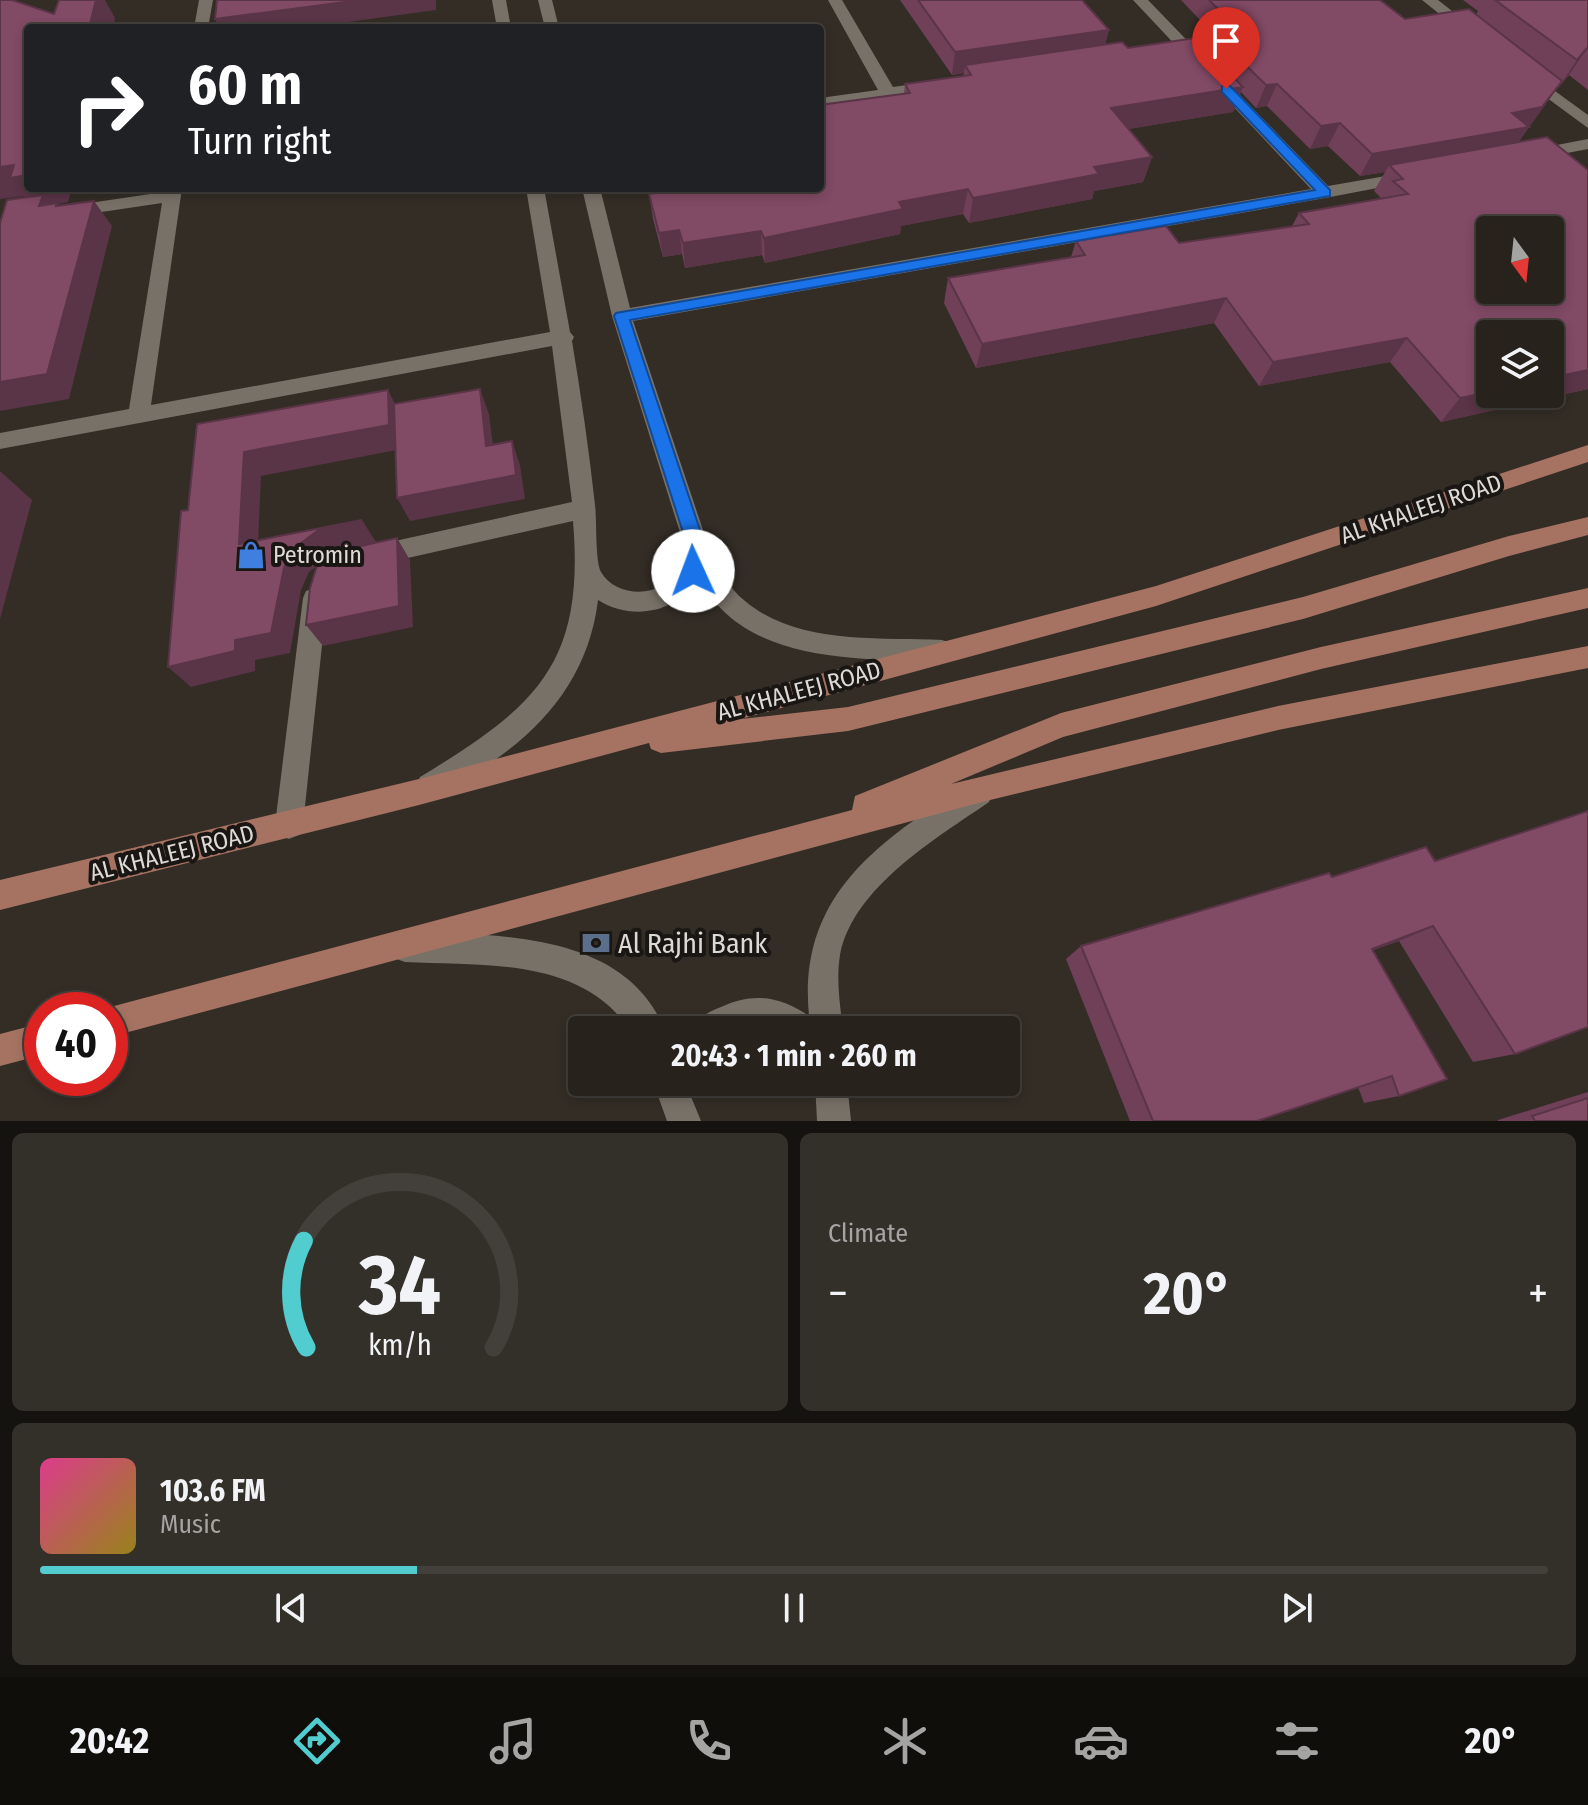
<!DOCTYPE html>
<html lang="en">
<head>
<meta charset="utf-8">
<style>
  :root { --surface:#27221c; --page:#332f29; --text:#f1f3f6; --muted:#a4a4a3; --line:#433f3b; --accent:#52cdcf }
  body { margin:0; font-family:"Fira Sans Condensed",sans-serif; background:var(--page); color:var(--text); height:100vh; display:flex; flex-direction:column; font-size:30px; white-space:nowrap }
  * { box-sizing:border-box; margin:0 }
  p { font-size:26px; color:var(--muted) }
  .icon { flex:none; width:44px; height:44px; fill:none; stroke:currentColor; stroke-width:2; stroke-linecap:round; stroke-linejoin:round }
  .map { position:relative; height:1121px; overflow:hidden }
  .sheet { display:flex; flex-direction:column; gap:12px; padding:12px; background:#15130f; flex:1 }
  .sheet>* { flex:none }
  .banner { position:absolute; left:24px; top:24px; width:800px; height:168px; border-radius:8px; box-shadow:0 4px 12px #0003,0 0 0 2px var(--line); background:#202124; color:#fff; overflow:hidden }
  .needle { width:52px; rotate:165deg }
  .buttons { position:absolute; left:1476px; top:216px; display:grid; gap:16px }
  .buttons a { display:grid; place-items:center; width:88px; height:88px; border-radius:8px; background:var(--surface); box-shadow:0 4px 12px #0003,0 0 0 2px var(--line); font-size:40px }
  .speed { position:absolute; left:24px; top:992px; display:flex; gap:16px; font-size:40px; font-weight:700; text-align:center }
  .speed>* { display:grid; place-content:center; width:104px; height:104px; border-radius:50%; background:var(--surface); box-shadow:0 4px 12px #0003,0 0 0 2px var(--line); line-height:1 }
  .speed .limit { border:12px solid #d22; background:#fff; color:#111 }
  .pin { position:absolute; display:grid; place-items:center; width:68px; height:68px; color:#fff; margin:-82px -34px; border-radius:50% 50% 50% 0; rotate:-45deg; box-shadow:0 0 8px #0007 }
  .pin .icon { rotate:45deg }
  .me { position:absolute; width:88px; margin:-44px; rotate:358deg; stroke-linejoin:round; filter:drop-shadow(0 0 6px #0008) }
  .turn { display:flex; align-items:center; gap:28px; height:168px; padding:0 32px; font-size:36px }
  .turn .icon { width:104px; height:104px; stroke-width:2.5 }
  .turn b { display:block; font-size:56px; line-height:68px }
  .big { font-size:60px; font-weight:700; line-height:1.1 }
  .sheet .widget { flex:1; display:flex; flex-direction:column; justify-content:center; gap:12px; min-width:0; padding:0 28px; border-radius:12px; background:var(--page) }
  .sheet .dial { align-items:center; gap:0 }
  .dial svg { height:208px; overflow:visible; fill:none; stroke:var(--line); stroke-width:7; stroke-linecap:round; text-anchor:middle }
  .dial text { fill:var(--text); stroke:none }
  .song { display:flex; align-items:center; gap:24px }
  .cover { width:96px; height:96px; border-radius:12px; background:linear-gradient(135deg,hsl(330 70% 55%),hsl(50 70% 35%)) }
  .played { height:8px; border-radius:4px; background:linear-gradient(90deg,var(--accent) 25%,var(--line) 25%) }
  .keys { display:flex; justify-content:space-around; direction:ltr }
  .heat { display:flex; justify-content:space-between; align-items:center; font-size:44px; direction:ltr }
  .sheet .tiles { flex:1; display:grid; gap:12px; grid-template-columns:1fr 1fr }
  .widget:last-child { grid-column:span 2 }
  .trip { position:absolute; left:568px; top:1016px; width:452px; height:80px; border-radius:8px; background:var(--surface); box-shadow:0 4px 12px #0003,0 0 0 2px var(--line); font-weight:700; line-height:80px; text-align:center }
  .tab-bar { display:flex; height:128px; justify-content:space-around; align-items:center; background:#100e0b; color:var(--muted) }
  .tab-bar .icon { width:56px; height:56px }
  .tab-bar .on { color:var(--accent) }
  .tab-bar b { font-size:36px; color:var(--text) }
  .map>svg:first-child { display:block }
</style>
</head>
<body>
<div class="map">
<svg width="1588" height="1121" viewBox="0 0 1588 1121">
  <rect width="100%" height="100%" fill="#342d26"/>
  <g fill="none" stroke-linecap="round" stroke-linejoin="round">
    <g fill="#787168" fill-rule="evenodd">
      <path d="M199 0H213L208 28H194Z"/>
      <path d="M492 0H506L511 28H497Z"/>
      <path d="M538 0H552L559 28H545Z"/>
      <path d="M828 0H842L893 87 935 81 943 86 941 89 820 108V98L878 90Z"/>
      <path d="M1133 0H1148L1328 186 1409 172 1418 177 1409 182 1325 198 633 321 708 545C718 565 727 587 745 601 797 645 878 637 942 640L951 643 955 651 951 659 942 662C859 658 742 665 699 577 679 612 633 622 598 600 589 675 545 728 483 768 466 779 449 792 430 799L420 795 416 786 420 777C537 706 585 664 573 521L372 566 364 563 360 556 364 549 372 546 572 502 552 346 0 449V433L129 409 162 203 68 217 62 215 59 211 62 207 164 192V188H182L151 405 550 332 526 188H544L570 332 574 337 572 341C581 395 589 450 595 505 597 521 595 561 601 572 612 592 643 597 661 586 678 576 681 563 684 545L612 316 582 188H600L630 308 1311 189Z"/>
      <path d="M1422 0H1438L1480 33 1472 38 1467 36Z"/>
      <path d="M1526 70 1588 115V128L1520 78V72Z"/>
      <path d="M1588 139V149L1531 160 1522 155 1531 150Z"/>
      <path d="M315 588 324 591 327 598 303 825 299 835 289 839 279 835 275 825 303 598 306 591Z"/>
      <path d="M979 779 989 782 993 792 989 802C937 838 853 887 840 955 836 980 840 1005 843 1030L757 1027 693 1030C699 1016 707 1013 721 1007 753 992 780 996 809 1016 800 923 845 869 917 818 937 804 957 787 979 779Z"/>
      <path d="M405 932C495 935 624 930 665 1030H630C580 957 484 966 405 962L394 958 390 947 394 936Z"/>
      <path d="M653 1082H685L701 1121H667Z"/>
      <path d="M815 1082H847L851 1121H817Z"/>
    </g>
    <g fill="#a67362" fill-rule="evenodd">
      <path d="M1588 445V462L1156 606 741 719 848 707 1303 597 1509 536 1588 517V535L1509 556 1303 619 848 731 661 753 651 749 649 743 419 805 0 910V880L419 779 1156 586Z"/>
      <path d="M1588 588V608L1321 669 1063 737 951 784 1278 706 1588 646V668L1278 730 986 801 110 1037V1010H99L852 810 855 796 1061 713 1321 647Z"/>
      <path d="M42 1023V1055L0 1066V1034Z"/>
    </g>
  </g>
  <g fill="#6f4057">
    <path d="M900 0H1082L1109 30 1105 44 1128 48 1211 54 1217 38 1181 0H1380L1405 19 1476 15 1478 11 1463 0H1588V90L1569 75 1558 88H1557L1518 142 1588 389 1441 422 1390 362 1259 386 1214 323 976 368 944 303 948 278 1071 257 1076 241 1179 243 1292 226 1299 213 1382 199 1374 191 1385 172 1360 176 1328 146 1310 149 1267 106 1256 108 1241 92 1233 112 1128 129 1152 157 1143 182 1094 191 1092 199 969 223 963 214 901 226 900 234 765 263 762 255 685 268 682 254 663 257 653 219 649 194 820 188 904 94 905 84 963 76 964 73 952 75Z"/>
    <path d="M1426 847 1515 1054 1473 1062 1399 941 1373 950 1399 1096 1364 1103 1358 1087 1257 1121H1130L1066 959 1081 946 1332 877Z"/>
    <path d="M1588 1092V1121H1498V1120Z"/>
  </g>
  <g fill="#5a3447">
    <path d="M96 0H105L115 18 113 28H89Z"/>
    <path d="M360 0H436V10L304 28H219L215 19Z"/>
    <path d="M1109 30 1103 53 965 65 964 73 952 75 955 52Z"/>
    <path d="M1588 47 1569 75 1558 88 1577 60Z"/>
    <path d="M1562 81 1514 149 1389 165 1385 172 1360 176 1372 154 1512 113Z"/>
    <path d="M1277 84 1267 106 1256 108 1266 85Z"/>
    <path d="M1243 87 1233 112 1104 133 1111 108Z"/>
    <path d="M1340 123 1328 146 1310 149 1321 126Z"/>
    <path d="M1152 157 1143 182 1094 191 1092 199 969 223 973 198 1094 167Z"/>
    <path d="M14 165 28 175V188H72L68 202 58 204 76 229 33 207 24 196 0 199V167Z"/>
    <path d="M968 189 963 214 901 226 900 234 765 263 764 238 899 202Z"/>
    <path d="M94 201 112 226 69 399 0 411V382Z"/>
    <path d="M679 230 682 254 663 257 659 233Z"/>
    <path d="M761 231 762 255 685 268 683 243Z"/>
    <path d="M1226 298 1214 323 976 368 982 344Z"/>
    <path d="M1407 338 1390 362 1259 386 1273 362Z"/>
    <path d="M1588 370V389L1441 422 1460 398 1490 392V394H1550V378Z"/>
    <path d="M480 389 489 414 496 470 486 446Z"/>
    <path d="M388 390 400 414 402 449 261 476 257 566 239 544 244 452Z"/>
    <path d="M512 441 520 465 525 499 410 521 397 498Z"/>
    <path d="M0 471 32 500 0 619Z"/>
    <path d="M362 520 376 542 336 552 309 572 301 590 290 653 255 660V671L191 687 168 667 235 640 284 568 292 550 320 529Z"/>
    <path d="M397 538 410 560 413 627 323 646 306 625Z"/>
    <path d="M1433 926 1399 941 1341 962 1372 949Z"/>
  </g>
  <g fill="#814a65" stroke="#5a3447" stroke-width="2" fill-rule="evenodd">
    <path d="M0 0H12L54 14 59 0H96L89 28H28V175L10 178 14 165 0 167Z"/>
    <path d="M217 0H360L215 19Z"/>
    <path d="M918 0H1082L1109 30 955 52Z"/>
    <path d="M1209 0H1380L1405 19 1469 9 1562 81 1542 107 1512 113 1529 127 1372 154 1340 123 1321 126 1277 84 1266 85 1217 37 1242 33Z"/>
    <path d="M1495 0H1588V47L1577 60Z"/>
    <path d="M1195 38 1243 87 1111 108 1152 157 1094 167 1099 174 973 198 968 189 899 202 903 209 764 238 761 231 683 243 679 230 659 233 649 194 691 188H820V105L910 93 905 84 971 75 965 65 1122 42 1128 48Z"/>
    <path d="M1547 137 1588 170V370L1550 378V334H1490V392L1460 398 1407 338 1273 362 1226 298 982 344 948 278 1085 255 1076 241 1166 226 1179 243 1309 224 1299 213 1408 194 1393 181 1403 179 1389 165ZM1490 230H1550V290H1490Z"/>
    <path d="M43 195 39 206 57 203 56 206 94 201 47 374 0 382V223L7 200Z"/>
    <path d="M480 389 486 446 512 441 516 475 397 498 394 404Z"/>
    <path d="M388 390 389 425 244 452 239 544 362 520 320 529 292 550 284 568 271 633 235 640V651L168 667 181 511 188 510 197 424Z"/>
    <path d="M397 538 399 606 306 625 310 588 317 566 334 552Z"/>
    <path d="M1588 811V1027L1515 1054 1433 926 1372 949 1447 1079 1399 1096 1392 1076 1257 1121H1153L1081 946 1329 873 1332 877 1426 847 1435 861Z"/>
    <path d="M1588 1098V1121H1535L1532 1116Z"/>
  </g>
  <path fill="#1a73e8" stroke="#114b97" stroke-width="2" d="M1222 86H1230L1330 190V196L630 320 705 545 700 576H687L684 571 687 545 614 316 616 313 1315 190 1222 92Z"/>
  <defs>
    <symbol id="shop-bare" viewBox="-9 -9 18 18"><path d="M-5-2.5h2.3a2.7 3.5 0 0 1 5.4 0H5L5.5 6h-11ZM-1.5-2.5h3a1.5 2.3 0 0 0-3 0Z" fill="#3f7fe0" stroke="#191613" stroke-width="2.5" paint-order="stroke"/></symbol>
    <symbol id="bank-bare" viewBox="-9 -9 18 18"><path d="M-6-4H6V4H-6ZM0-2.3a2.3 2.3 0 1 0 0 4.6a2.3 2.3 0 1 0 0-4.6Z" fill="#5c6f8a" stroke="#191613" stroke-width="2.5" paint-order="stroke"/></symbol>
  </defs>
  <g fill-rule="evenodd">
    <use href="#shop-bare" x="231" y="535" width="40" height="40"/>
    <use href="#bank-bare" x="576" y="923" width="40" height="40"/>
  </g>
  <g text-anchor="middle" stroke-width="8" stroke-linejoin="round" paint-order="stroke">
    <g font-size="24" fill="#ddd9d5" stroke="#191613">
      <text transform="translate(1421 509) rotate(-19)" y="8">AL KHALEEJ ROAD</text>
      <text transform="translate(799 691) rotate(-15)" y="8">AL KHALEEJ ROAD</text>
      <text transform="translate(172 853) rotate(-14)" y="8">AL KHALEEJ ROAD</text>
    </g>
    <g font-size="24" fill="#ddd9d5" stroke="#191613" text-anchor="start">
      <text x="273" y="563">Petromin</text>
    </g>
    <g font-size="28" fill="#ddd9d5" stroke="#191613" text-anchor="start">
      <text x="618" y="953">Al Rajhi Bank</text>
    </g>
  </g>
</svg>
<div class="buttons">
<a><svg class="needle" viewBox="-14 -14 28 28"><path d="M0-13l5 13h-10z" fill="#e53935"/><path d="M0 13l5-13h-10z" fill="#a4a4a3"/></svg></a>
<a><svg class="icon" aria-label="layers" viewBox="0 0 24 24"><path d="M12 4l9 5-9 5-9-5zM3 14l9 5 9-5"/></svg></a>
</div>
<div class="speed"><div class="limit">40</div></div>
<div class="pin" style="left:1226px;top:89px;background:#d93025"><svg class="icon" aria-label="arrive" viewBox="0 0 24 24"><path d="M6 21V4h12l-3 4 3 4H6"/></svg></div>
<svg class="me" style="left:693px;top:571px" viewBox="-20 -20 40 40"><circle r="19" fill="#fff"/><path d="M0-13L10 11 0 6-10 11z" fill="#1a73e8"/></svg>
<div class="trip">20:43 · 1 min · 260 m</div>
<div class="banner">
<div class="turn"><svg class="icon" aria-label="right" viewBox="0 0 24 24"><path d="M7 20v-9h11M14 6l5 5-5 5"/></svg><div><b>60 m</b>Turn right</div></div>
</div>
</div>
<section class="sheet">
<div class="tiles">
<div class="widget dial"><svg viewBox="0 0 100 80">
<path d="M14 69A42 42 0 1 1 86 69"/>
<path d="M14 69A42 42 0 0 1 13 28" stroke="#52cdcf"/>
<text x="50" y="56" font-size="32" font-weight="700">34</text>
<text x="50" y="72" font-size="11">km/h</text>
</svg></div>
<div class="widget"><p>Climate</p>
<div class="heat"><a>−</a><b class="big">20°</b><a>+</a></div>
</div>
<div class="widget">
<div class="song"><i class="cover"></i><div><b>103.6 FM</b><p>Music</p></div></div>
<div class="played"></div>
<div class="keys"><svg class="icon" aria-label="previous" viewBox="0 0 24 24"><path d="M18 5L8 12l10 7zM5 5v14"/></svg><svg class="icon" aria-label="pause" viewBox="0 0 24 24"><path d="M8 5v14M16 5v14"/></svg><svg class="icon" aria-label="next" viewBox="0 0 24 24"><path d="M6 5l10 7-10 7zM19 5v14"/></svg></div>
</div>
</div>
</section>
<nav class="tab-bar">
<b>20:42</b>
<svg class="icon on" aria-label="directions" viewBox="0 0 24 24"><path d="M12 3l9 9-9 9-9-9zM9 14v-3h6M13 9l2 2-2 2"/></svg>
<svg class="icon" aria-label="music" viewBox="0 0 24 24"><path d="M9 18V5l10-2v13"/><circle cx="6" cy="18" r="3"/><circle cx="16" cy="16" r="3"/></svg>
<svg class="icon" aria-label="phone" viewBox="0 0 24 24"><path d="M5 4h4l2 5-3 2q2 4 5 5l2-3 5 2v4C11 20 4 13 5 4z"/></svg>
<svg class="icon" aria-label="climate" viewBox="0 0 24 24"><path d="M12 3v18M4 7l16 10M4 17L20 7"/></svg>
<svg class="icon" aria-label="car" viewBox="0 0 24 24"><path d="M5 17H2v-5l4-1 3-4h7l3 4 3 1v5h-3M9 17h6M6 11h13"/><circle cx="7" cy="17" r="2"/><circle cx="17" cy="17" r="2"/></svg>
<svg class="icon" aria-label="filters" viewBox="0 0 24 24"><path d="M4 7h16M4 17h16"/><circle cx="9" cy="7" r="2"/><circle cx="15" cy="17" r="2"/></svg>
<b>20°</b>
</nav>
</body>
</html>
